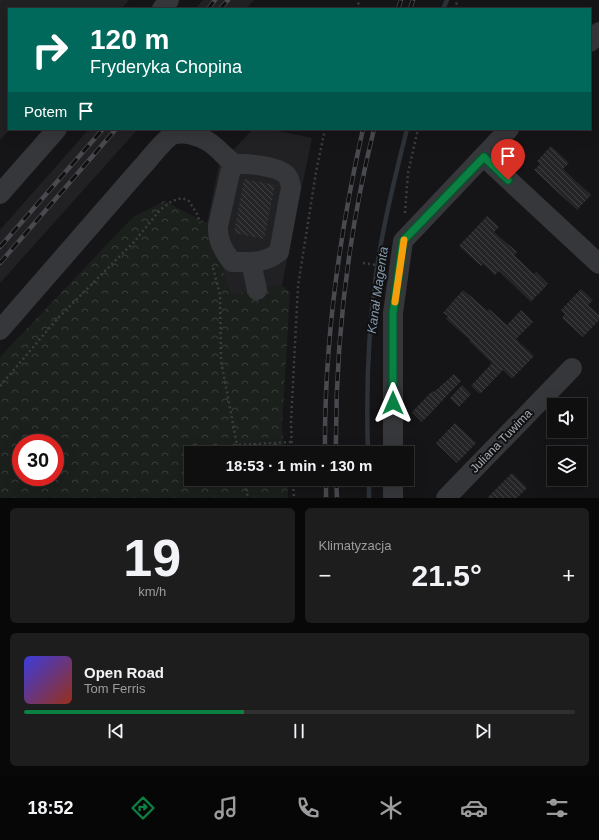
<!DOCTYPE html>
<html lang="pl">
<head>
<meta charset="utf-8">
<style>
  :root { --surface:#100f10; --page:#1e1d1e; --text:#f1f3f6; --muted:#9c9c9f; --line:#302f30; --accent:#0b8043 }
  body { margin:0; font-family:Arial,sans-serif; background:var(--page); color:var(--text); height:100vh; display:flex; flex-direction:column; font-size:15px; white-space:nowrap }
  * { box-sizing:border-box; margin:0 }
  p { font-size:13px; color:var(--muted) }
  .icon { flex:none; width:22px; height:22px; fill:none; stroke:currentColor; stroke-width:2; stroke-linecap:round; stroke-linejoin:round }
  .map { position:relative; height:498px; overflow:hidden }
  .drawer { display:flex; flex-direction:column; gap:10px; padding:10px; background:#090809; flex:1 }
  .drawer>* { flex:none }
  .guide { position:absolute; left:8px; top:8px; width:583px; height:122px; border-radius:0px; box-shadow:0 4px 16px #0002,0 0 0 1px var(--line); background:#00695c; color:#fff; overflow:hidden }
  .controls { position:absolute; left:547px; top:398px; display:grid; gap:8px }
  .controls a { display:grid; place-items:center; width:40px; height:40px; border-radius:0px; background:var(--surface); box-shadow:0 4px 16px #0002,0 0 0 1px var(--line); font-size:20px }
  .speed { position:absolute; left:12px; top:434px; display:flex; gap:8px; font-size:20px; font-weight:700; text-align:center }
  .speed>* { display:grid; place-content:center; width:52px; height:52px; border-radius:50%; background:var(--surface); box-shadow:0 4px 16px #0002,0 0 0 1px var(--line); line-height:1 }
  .speed .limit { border:6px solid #d22; background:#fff; color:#111 }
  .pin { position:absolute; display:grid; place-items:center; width:34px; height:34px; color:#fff; margin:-41px -17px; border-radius:50% 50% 50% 0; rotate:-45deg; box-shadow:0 0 4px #0007 }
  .pin .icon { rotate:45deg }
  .me { position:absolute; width:44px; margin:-22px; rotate:0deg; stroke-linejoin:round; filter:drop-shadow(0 0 3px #0008) }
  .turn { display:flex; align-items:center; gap:14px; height:84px; padding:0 16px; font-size:18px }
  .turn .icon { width:52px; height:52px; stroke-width:2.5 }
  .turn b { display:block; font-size:28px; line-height:34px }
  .then { display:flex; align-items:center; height:38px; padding:0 16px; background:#0003; gap:8px; font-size:15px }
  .big { font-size:30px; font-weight:600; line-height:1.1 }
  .drawer .tile { flex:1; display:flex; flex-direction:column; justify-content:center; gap:6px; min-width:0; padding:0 14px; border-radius:6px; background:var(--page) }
  .drawer .dial { align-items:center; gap:0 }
  .dial b { font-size:52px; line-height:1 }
  .song { display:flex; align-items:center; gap:12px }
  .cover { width:48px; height:48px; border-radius:6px; background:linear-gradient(135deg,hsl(240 70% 55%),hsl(10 70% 35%)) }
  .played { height:4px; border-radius:2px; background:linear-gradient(90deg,var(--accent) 40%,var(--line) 40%) }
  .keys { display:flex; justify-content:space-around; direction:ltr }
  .heat { display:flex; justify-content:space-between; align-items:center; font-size:22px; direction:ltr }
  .drawer .tiles { flex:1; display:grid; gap:10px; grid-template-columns:1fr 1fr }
  .tile:last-child { grid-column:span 2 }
  .trip { position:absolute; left:184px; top:446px; width:230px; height:40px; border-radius:0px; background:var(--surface); box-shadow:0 4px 16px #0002,0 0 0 1px var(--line); font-weight:600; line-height:40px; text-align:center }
  .tabs { display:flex; height:64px; justify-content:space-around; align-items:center; background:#060606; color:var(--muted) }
  .tabs .icon { width:28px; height:28px }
  .tabs .active { color:var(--accent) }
  .tabs b { font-size:18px; color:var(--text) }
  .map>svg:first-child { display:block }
</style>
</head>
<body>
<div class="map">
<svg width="599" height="498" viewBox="0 0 599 498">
  <defs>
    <pattern id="forest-crowns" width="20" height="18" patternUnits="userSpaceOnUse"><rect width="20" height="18" fill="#1b201c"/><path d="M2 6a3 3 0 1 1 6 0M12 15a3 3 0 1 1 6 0" fill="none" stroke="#393e3b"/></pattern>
    <pattern id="building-back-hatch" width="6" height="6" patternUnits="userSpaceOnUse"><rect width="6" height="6" fill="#252527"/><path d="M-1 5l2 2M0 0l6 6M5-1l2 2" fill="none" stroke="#424244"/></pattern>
  </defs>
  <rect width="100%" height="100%" fill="#151416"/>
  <g fill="#212123">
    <path d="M0 0H129L121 9H9V129H10L0 140Z"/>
    <path d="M203 0H254L246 9H195Z"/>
    <path d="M89 129H138L0 283V230Z"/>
    <path d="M253 129H268L312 138 282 285 231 295 207 223 219 165Z"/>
  </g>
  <path fill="url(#forest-crowns)" fill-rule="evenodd" d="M164 201 207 223 231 295 282 285 290 292 282 426 284 453H191V479H287L288 498H0V357L133 217ZM21 443H55V477H21Z"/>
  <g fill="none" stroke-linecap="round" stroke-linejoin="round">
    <g stroke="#2c3238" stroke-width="4.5">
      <path d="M443 9 447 0"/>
      <path d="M368 453C366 394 368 333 376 274 383 225 395 177 407 129"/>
      <path d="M369 479V498"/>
    </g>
  </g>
  <g fill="url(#building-back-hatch)">
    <path d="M551 146 569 163 563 169 591 195 577 210 534 170 540 164 537 161Z"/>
    <path d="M244 179 275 185 264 239 234 233Z"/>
    <path d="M487 216 499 227 494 232 517 252 514 255 534 274 536 272 548 284 531 302 499 271 495 275 483 264 481 266 459 246Z"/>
    <path d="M581 289 593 300 588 305 599 315V320L583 337 562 318 565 314 561 310Z"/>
    <path d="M463 290 488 311 489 309 507 325 521 310 533 322 516 339 534 356 512 379 503 370 480 394 471 386 492 363 469 341 470 340 446 319 448 316 443 313Z"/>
    <path d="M454 374 461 381 422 422 412 412 432 391 434 392Z"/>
    <path d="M462 385 471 394 459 407 450 398Z"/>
    <path d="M455 423 476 443 457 463 436 443Z"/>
    <path d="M512 473 527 488 517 498H487Z"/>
  </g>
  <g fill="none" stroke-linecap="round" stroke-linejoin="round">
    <g stroke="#3c3d41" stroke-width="2.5" stroke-dasharray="2 3" stroke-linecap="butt">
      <path d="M356 9 360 0"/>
      <path d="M454 9 458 0"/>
      <path d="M405 213 408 173 418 129"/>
      <path d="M363 263 382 266"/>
      <path d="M213 268 220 295 221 361 237 445"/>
      <path d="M0 386 58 318 134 242 160 210 172 201 182 198 189 201 197 214 200 223"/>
      <path d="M238 453 237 445 292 442"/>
      <path d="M292 453 291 422 298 286 316 172 325 129"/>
      <path d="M244 479 248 498"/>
      <path d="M293 479 294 498"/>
    </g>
    <g stroke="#36373a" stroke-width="20">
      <path d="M162 9 169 0"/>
      <path d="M590 42 599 32"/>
      <path d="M484 157 599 264"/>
      <path d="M0 194 57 129"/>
      <path d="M251 262 257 290"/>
      <path d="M0 330 140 169C147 162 165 138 173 135 184 131 199 136 209 142 218 148 226 158 235 165 245 162 276 167 284 173 289 176 290 182 291 187L279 252C264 264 250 262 232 262 223 251 217 240 218 226L230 173 232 168 235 165"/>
      <path d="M393 453V313L403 241 509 129"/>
      <path d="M393 498V479"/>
      <path d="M446 498 572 368"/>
    </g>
    <defs>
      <g id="rail">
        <path d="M208 9 215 0"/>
        <path d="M220 9 228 0"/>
        <path d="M398 9 401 0"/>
        <path d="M410 9 413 0"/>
        <path d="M0 247 103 129"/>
        <path d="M0 263 116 129"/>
        <path d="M325 453C324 344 339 235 363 129"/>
        <path d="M336 453C335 344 348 234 374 129"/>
        <path d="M326 479V498"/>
        <path d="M336 479 337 498"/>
      </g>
    </defs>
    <use href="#rail" stroke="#494a4f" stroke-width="4.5"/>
    <use href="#rail" stroke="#101011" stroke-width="3" stroke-dasharray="9" stroke-linecap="butt"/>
  </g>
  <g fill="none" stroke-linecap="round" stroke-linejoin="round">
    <defs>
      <path id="route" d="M393 403V313L403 241 484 157 508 180"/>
    </defs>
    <use href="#route" stroke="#07532c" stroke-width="10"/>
    <use href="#route" stroke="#0b8043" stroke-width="7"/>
    <path stroke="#f59e0b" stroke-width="7" d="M395 302 404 240"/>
  </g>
  <g text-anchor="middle" stroke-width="4" stroke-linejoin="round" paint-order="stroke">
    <g font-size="12" fill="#a8abb4" stroke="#101011">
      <text transform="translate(501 441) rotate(-46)" y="4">Juliana Tuwima</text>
    </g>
    <g font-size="13" font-style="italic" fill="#8397ab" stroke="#101011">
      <text transform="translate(377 290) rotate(-82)" y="5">Kanał Magenta</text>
    </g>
  </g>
</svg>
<div class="controls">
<a><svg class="icon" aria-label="sound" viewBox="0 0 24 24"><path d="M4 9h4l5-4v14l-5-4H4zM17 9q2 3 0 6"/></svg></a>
<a><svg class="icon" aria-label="layers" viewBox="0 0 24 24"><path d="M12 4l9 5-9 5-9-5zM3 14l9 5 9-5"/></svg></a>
</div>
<div class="speed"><div class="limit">30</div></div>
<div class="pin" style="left:508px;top:180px;background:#d93025"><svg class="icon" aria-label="arrive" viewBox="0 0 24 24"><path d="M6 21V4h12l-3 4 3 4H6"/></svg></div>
<svg class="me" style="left:393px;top:403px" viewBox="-20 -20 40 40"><path d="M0-17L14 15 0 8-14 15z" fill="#0b8043" stroke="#fff" stroke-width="4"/></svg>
<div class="trip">18:53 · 1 min · 130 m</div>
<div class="guide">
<div class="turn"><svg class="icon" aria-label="right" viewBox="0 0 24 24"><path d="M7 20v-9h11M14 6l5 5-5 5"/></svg><div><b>120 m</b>Fryderyka Chopina</div></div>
<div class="then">Potem<svg class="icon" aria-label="arrive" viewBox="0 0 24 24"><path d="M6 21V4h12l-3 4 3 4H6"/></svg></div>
</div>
</div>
<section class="drawer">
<div class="tiles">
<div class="tile dial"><b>19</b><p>km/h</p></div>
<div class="tile"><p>Klimatyzacja</p>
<div class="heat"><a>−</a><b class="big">21.5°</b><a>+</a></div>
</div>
<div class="tile">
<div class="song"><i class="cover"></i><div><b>Open Road</b><p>Tom Ferris</p></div></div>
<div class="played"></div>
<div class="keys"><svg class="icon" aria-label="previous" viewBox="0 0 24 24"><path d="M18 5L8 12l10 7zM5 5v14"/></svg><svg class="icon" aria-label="pause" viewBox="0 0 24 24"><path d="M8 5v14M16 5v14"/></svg><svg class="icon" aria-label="next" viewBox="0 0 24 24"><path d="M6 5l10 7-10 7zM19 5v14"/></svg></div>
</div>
</div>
</section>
<nav class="tabs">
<b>18:52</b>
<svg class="icon active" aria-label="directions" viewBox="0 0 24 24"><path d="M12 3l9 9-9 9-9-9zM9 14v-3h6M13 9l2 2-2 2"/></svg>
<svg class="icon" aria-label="music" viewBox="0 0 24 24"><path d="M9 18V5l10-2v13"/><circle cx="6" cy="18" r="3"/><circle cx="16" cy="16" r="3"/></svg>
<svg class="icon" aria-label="phone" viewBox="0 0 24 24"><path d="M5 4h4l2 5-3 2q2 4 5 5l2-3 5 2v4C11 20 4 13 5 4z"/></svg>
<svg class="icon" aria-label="climate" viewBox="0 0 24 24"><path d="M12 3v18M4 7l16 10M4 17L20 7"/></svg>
<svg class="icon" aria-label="car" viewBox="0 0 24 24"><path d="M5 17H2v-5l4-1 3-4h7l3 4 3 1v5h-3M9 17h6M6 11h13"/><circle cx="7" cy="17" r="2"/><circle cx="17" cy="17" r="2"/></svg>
<svg class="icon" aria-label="filters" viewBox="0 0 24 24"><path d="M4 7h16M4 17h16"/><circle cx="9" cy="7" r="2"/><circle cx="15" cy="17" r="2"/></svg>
</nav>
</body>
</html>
